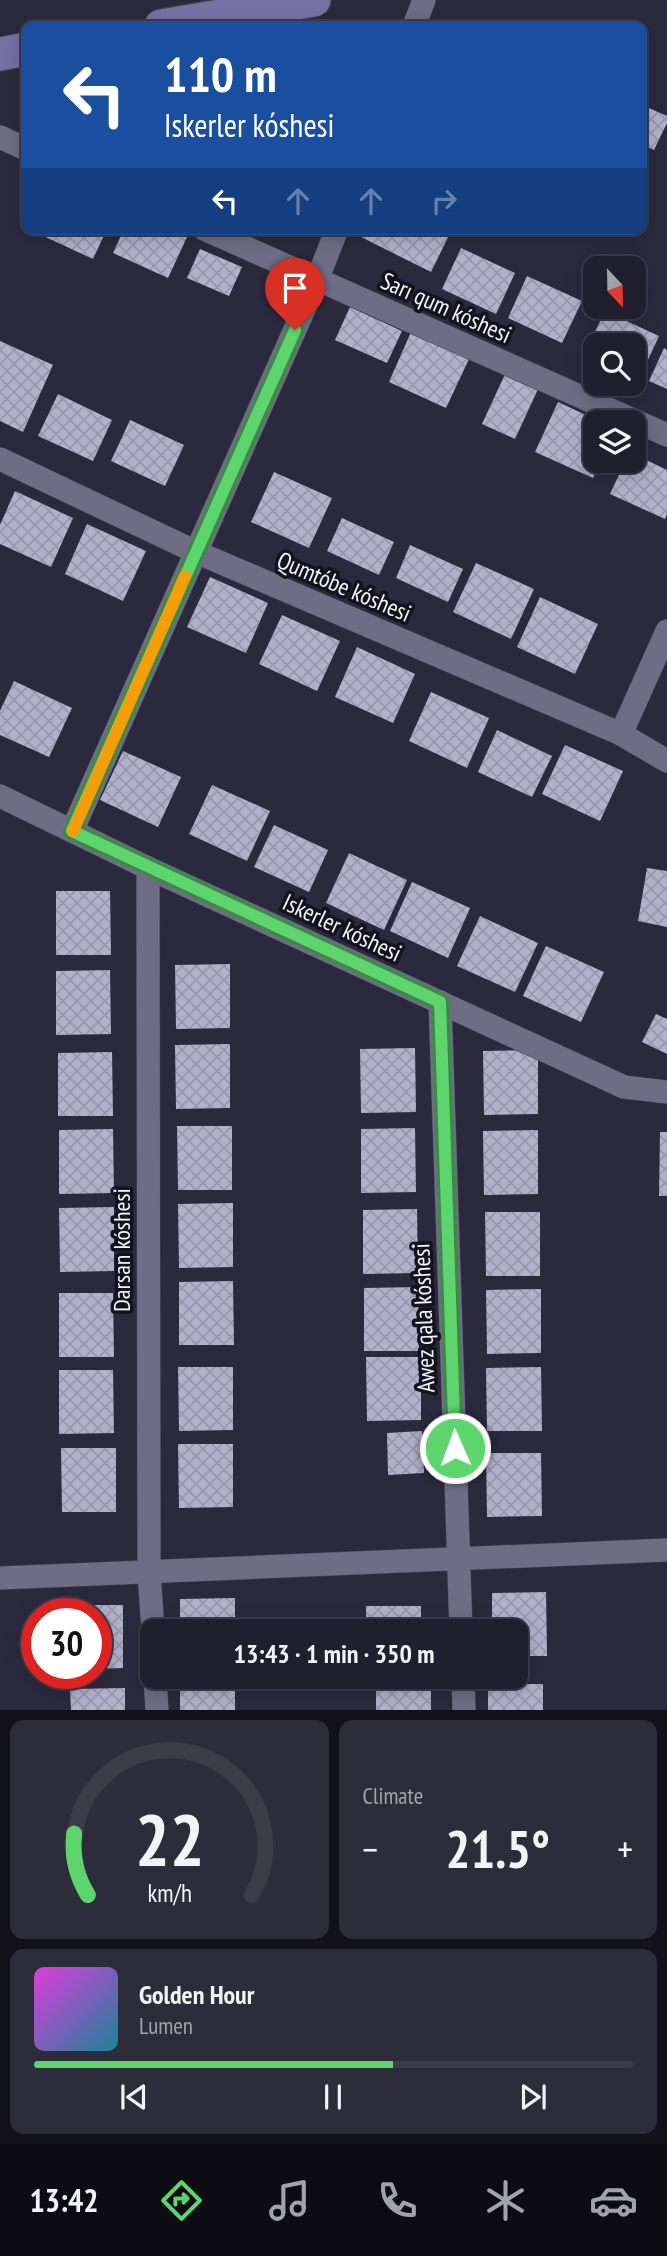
<!DOCTYPE html>
<html lang="en">
<head>
<meta charset="utf-8">
<style>
  :root { --surface:#201f2e; --page:#2d2c3a; --text:#f1f3f6; --muted:#a2a2aa; --line:#3d3d4a; --accent:#5ed56c }
  body { margin:0; font-family:"PT Sans Narrow",sans-serif; background:var(--page); color:var(--text); height:100vh; display:flex; flex-direction:column; font-size:26px; white-space:nowrap }
  * { box-sizing:border-box; margin:0 }
  p { font-size:23px; color:var(--muted) }
  .icon { flex:none; width:38px; height:38px; fill:none; stroke:currentColor; stroke-width:2; stroke-linecap:round; stroke-linejoin:round }
  .map { position:relative; height:1710px; overflow:hidden }
  .sheet { display:flex; flex-direction:column; gap:10px; padding:10px; background:#121119; flex:1 }
  .sheet>* { flex:none }
  .banner { position:absolute; left:21px; top:21px; width:626px; height:214px; border-radius:14px; box-shadow:0 4px 18px #0003,0 0 0 2px var(--line); background:#1a4fa0; color:#fff; overflow:hidden }
  .needle { width:46px; rotate:158deg }
  .buttons { position:absolute; left:583px; top:256px; display:grid; gap:14px }
  .buttons a { display:grid; place-items:center; width:63px; height:63px; border-radius:14px; background:var(--surface); box-shadow:0 4px 18px #0003,0 0 0 2px var(--line); font-size:35px }
  .speed { position:absolute; left:21px; top:1598px; display:flex; gap:14px; font-size:35px; font-weight:700; text-align:center }
  .speed>* { display:grid; place-content:center; width:91px; height:91px; border-radius:50%; background:var(--surface); box-shadow:0 4px 18px #0003,0 0 0 2px var(--line); line-height:1 }
  .speed .limit { border:10px solid #d22; background:#fff; color:#111 }
  .pin { position:absolute; display:grid; place-items:center; width:60px; height:60px; color:#fff; margin:-72px -30px; border-radius:50% 50% 50% 0; rotate:-45deg; box-shadow:0 0 7px #0007 }
  .pin .icon { rotate:45deg }
  .me { position:absolute; width:77px; margin:-38px; rotate:358deg; stroke-linejoin:round; filter:drop-shadow(0 0 5px #0008) }
  .turn { display:flex; align-items:center; gap:24px; height:147px; padding:0 28px; font-size:32px }
  .turn .icon { width:91px; height:91px; stroke-width:2.5 }
  .turn b { display:block; font-size:49px; line-height:60px }
  .lanes { display:flex; align-items:center; height:66px; padding:0 28px; background:#0003; justify-content:center; gap:35px; direction:ltr }
  .lanes .off { opacity:.35 }
  .big { font-size:52px; font-weight:700; line-height:1.1 }
  .sheet .card { flex:1; display:flex; flex-direction:column; justify-content:center; gap:10px; min-width:0; padding:0 24px; border-radius:14px; background:var(--page) }
  .sheet .dial { align-items:center; gap:0 }
  .dial svg { height:182px; overflow:visible; fill:none; stroke:var(--line); stroke-width:7; stroke-linecap:round; text-anchor:middle }
  .dial text { fill:var(--text); stroke:none }
  .song { display:flex; align-items:center; gap:21px }
  .cover { width:84px; height:84px; border-radius:10px; background:linear-gradient(135deg,hsl(300 70% 55%),hsl(190 70% 35%)) }
  .played { height:7px; border-radius:4px; background:linear-gradient(90deg,var(--accent) 60%,var(--line) 60%) }
  .keys { display:flex; justify-content:space-around; direction:ltr }
  .heat { display:flex; justify-content:space-between; align-items:center; font-size:38px; direction:ltr }
  .sheet .tiles { flex:1; display:grid; gap:10px; grid-template-columns:1fr 1fr }
  .card:last-child { grid-column:span 2 }
  .trip { position:absolute; left:140px; top:1619px; width:388px; height:70px; border-radius:14px; background:var(--surface); box-shadow:0 4px 18px #0003,0 0 0 2px var(--line); font-weight:700; line-height:70px; text-align:center }
  .tab-bar { display:flex; height:112px; justify-content:space-around; align-items:center; background:#0d0c12; color:var(--muted) }
  .tab-bar .icon { width:49px; height:49px }
  .tab-bar .active { color:var(--accent) }
  .tab-bar b { font-size:32px; color:var(--text) }
  .map>svg:first-child { display:block }
</style>
</head>
<body>
<div class="map">
<svg width="667" height="1710" viewBox="0 0 667 1710">
  <defs>
    <pattern id="building-cross-hatch" width="8" height="8" patternUnits="userSpaceOnUse" patternTransform="scale(1.75)"><rect width="8" height="8" fill="#b2b1cc"/><path d="M0 0l8 8M0 8l8-8" fill="none" stroke="#9897ac"/></pattern>
  </defs>
  <rect width="100%" height="100%" fill="#2b293e"/>
  <g fill="url(#building-cross-hatch)">
    <path d="M642 105 667 116V123L654 150 642 145Z"/>
    <path d="M41 229H107L93 259 39 234Z"/>
    <path d="M124 229H170L187 237 168 278 113 253Z"/>
    <path d="M365 229H452L431 272 361 237Z"/>
    <path d="M461 248 515 273 496 314 442 289Z"/>
    <path d="M200 249 242 267 229 296 187 278Z"/>
    <path d="M527 276 582 301 562 343 508 318Z"/>
    <path d="M350 307 402 331 387 363 335 340Z"/>
    <path d="M605 311 659 336 640 377 634 374V345H595V357L585 352Z"/>
    <path d="M411 332 469 359 446 408 389 382Z"/>
    <path d="M0 341 53 365 23 432 0 421Z"/>
    <path d="M664 348 667 350V389L649 381Z"/>
    <path d="M506 372 539 387 515 439 482 424Z"/>
    <path d="M58 394 112 420 93 461 38 436Z"/>
    <path d="M558 402 601 422H595V460H601L593 478 535 452Z"/>
    <path d="M130 420 184 445 165 486 111 461Z"/>
    <path d="M634 454 667 470V514L665 519 610 494 626 460H634Z"/>
    <path d="M274 472 332 498 309 548 251 522Z"/>
    <path d="M15 491 73 518 51 567 0 544V525Z"/>
    <path d="M342 518 394 542 379 575 327 551Z"/>
    <path d="M87 524 146 551 123 601 65 574Z"/>
    <path d="M410 545 463 569 448 602 396 578Z"/>
    <path d="M476 563 534 589 511 639 453 612Z"/>
    <path d="M210 577 268 603 246 653 187 627Z"/>
    <path d="M540 597 598 624 575 674 517 647Z"/>
    <path d="M282 615 340 641 317 691 259 664Z"/>
    <path d="M357 647 415 674 393 723 335 697Z"/>
    <path d="M14 681 72 708 49 757 0 735V711Z"/>
    <path d="M431 692 489 718 467 768 409 741Z"/>
    <path d="M497 730 552 756 532 797 478 772Z"/>
    <path d="M565 745 623 771 600 821 542 794Z"/>
    <path d="M123 751 181 777 158 827 100 800Z"/>
    <path d="M212 785 270 811 247 861 189 834Z"/>
    <path d="M274 825 328 850 309 892 254 867Z"/>
    <path d="M349 853 407 880 384 930 326 903Z"/>
    <path d="M647 868 667 871V927L638 921Z"/>
    <path d="M412 882 470 908 448 958 390 931Z"/>
    <path d="M56 891H110L111 955H56Z"/>
    <path d="M480 916 538 943 515 992 457 966Z"/>
    <path d="M546 946 604 972 581 1022 523 996Z"/>
    <path d="M230 964V1028L176 1029 175 965Z"/>
    <path d="M110 970 111 1034 56 1035V971Z"/>
    <path d="M656 1014 667 1019V1054L642 1042Z"/>
    <path d="M230 1044V1108L176 1109 175 1045Z"/>
    <path d="M415 1048 416 1112 361 1113 360 1049Z"/>
    <path d="M538 1050V1114L484 1115 483 1051Z"/>
    <path d="M112 1052 113 1116H58V1053Z"/>
    <path d="M177 1126H232V1190H178Z"/>
    <path d="M415 1128 416 1192 361 1193V1129Z"/>
    <path d="M113 1129 114 1193 59 1194V1130Z"/>
    <path d="M538 1130V1194L484 1195 483 1131Z"/>
    <path d="M660 1132H667V1196H659Z"/>
    <path d="M233 1203V1267L179 1268 178 1204Z"/>
    <path d="M114 1207V1271L60 1272 59 1208Z"/>
    <path d="M417 1209 418 1273 363 1274V1210Z"/>
    <path d="M485 1212H540V1276H486Z"/>
    <path d="M233 1281 234 1345H179V1282Z"/>
    <path d="M418 1287 419 1351H364V1288Z"/>
    <path d="M541 1289V1353L487 1354 486 1290Z"/>
    <path d="M59 1293H113L114 1357H59Z"/>
    <path d="M366 1357H421V1420L367 1421Z"/>
    <path d="M178 1367H233V1430L179 1431Z"/>
    <path d="M541 1367 542 1431H487L486 1368Z"/>
    <path d="M59 1370H113L114 1433 59 1434Z"/>
    <path d="M422 1431 424 1473 388 1475 387 1433Z"/>
    <path d="M178 1444H233V1507L179 1508Z"/>
    <path d="M61 1448H116V1512H62Z"/>
    <path d="M486 1453H541L542 1516 487 1517Z"/>
    <path d="M546 1592 547 1656H516V1631H492V1593Z"/>
    <path d="M235 1598V1631H180V1599Z"/>
    <path d="M68 1605H123V1668L96 1669V1614H68Z"/>
    <rect x="366" y="1606" width="55" height="25"/>
    <rect x="376" y="1676" width="55" height="34"/>
    <path d="M235 1677V1710H180V1678Z"/>
    <rect x="488" y="1684" width="55" height="26"/>
    <path d="M125 1688V1710H71L70 1689Z"/>
  </g>
  <g fill="none" stroke-linecap="round" stroke-linejoin="round">
    <defs>
      <g id="street">
        <path d="M414 26 424 0"/>
        <path d="M0 137 26 149"/>
        <path d="M204 229 667 435"/>
        <path d="M0 459 196 552 621 734 667 761"/>
        <path d="M621 734 667 631"/>
        <path d="M0 796 148 868 624 1087 667 1092"/>
        <path d="M72 831 317 280 337 229"/>
        <path d="M148 868 149 1572 153 1631"/>
        <path d="M440 1002 461 1631"/>
        <path d="M0 1578 667 1550"/>
        <path d="M155 1676 157 1710"/>
        <path d="M463 1676 464 1710"/>
      </g>
      <g id="secondary">
        <path d="M161 26 314 0"/>
        <path d="M0 54 26 49"/>
      </g>
    </defs>
    <use href="#street" stroke="#445" stroke-width="24"/>
    <use href="#secondary" stroke="#445" stroke-width="35"/>
    <use href="#street" stroke="#6e6d85" stroke-width="23"/>
    <use href="#secondary" stroke="#7670a4" stroke-width="33"/>
  </g>
  <g fill="none" stroke-linecap="round" stroke-linejoin="round">
    <defs>
      <path id="route" d="M295 330 72 831 440 1002 455 1448"/>
    </defs>
    <use href="#route" stroke="#3d8a46" stroke-width="18"/>
    <use href="#route" stroke="#5ed56c" stroke-width="12"/>
    <path stroke="#f59e0b" stroke-width="12" d="M73 831 185 576"/>
  </g>
  <g text-anchor="middle" stroke-width="7" stroke-linejoin="round" paint-order="stroke">
    <g font-size="24" fill="#f3f3fe" stroke="#14131d">
      <text transform="translate(446 308) rotate(24)" y="8">Sarı qum kóshesi</text>
      <text transform="translate(344 587) rotate(23)" y="8">Qumtóbe kóshesi</text>
      <text transform="translate(342 928) rotate(25)" y="8">Iskerler kóshesi</text>
      <text transform="translate(122 1250) rotate(-90)" y="8">Darsan kóshesi</text>
      <text transform="translate(424 1318) rotate(-92)" y="8">Awez qala kóshesi</text>
    </g>
  </g>
</svg>
<div class="buttons">
<a><svg class="needle" viewBox="-14 -14 28 28"><path d="M0-13l5 13h-10z" fill="#e53935"/><path d="M0 13l5-13h-10z" fill="#a2a2aa"/></svg></a>
<a><svg class="icon" aria-label="search" viewBox="0 0 24 24"><circle cx="10" cy="10" r="6"/><path d="M15 15l6 6"/></svg></a>
<a><svg class="icon" aria-label="layers" viewBox="0 0 24 24"><path d="M12 4l9 5-9 5-9-5zM3 14l9 5 9-5"/></svg></a>
</div>
<div class="speed"><div class="limit">30</div></div>
<div class="pin" style="left:295px;top:330px;background:#d93025"><svg class="icon" aria-label="arrive" viewBox="0 0 24 24"><path d="M6 21V4h12l-3 4 3 4H6"/></svg></div>
<svg class="me" style="left:455px;top:1448px" viewBox="-20 -20 40 40"><circle r="17" fill="#5ed56c" stroke="#fff" stroke-width="3"/><path d="M0-11L8 9 0 5-8 9z" fill="#fff"/></svg>
<div class="trip">13:43 · 1 min · 350 m</div>
<div class="banner">
<div class="turn"><svg class="icon" aria-label="left" viewBox="0 0 24 24"><path d="M17 20v-9H6M10 6l-5 5 5 5"/></svg><div><b>110 m</b>Iskerler kóshesi</div></div>
<div class="lanes"><svg class="icon" aria-label="left" viewBox="0 0 24 24"><path d="M17 20v-9H6M10 6l-5 5 5 5"/></svg><svg class="icon off" aria-label="ahead" viewBox="0 0 24 24"><path d="M12 20V5M6 11l6-6 6 6"/></svg><svg class="icon off" aria-label="ahead" viewBox="0 0 24 24"><path d="M12 20V5M6 11l6-6 6 6"/></svg><svg class="icon off" aria-label="right" viewBox="0 0 24 24"><path d="M7 20v-9h11M14 6l5 5-5 5"/></svg></div>
</div>
</div>
<section class="sheet">
<div class="tiles">
<div class="card dial"><svg viewBox="0 0 100 80">
<path d="M14 69A42 42 0 1 1 86 69"/>
<path d="M14 69A42 42 0 0 1 8 42" stroke="#5ed56c"/>
<text x="50" y="56" font-size="32" font-weight="700">22</text>
<text x="50" y="72" font-size="11">km/h</text>
</svg></div>
<div class="card"><p>Climate</p>
<div class="heat"><a>−</a><b class="big">21.5°</b><a>+</a></div>
</div>
<div class="card">
<div class="song"><i class="cover"></i><div><b>Golden Hour</b><p>Lumen</p></div></div>
<div class="played"></div>
<div class="keys"><svg class="icon" aria-label="previous" viewBox="0 0 24 24"><path d="M18 5L8 12l10 7zM5 5v14"/></svg><svg class="icon" aria-label="pause" viewBox="0 0 24 24"><path d="M8 5v14M16 5v14"/></svg><svg class="icon" aria-label="next" viewBox="0 0 24 24"><path d="M6 5l10 7-10 7zM19 5v14"/></svg></div>
</div>
</div>
</section>
<nav class="tab-bar">
<b>13:42</b>
<svg class="icon active" aria-label="directions" viewBox="0 0 24 24"><path d="M12 3l9 9-9 9-9-9zM9 14v-3h6M13 9l2 2-2 2"/></svg>
<svg class="icon" aria-label="music" viewBox="0 0 24 24"><path d="M9 18V5l10-2v13"/><circle cx="6" cy="18" r="3"/><circle cx="16" cy="16" r="3"/></svg>
<svg class="icon" aria-label="phone" viewBox="0 0 24 24"><path d="M5 4h4l2 5-3 2q2 4 5 5l2-3 5 2v4C11 20 4 13 5 4z"/></svg>
<svg class="icon" aria-label="climate" viewBox="0 0 24 24"><path d="M12 3v18M4 7l16 10M4 17L20 7"/></svg>
<svg class="icon" aria-label="car" viewBox="0 0 24 24"><path d="M5 17H2v-5l4-1 3-4h7l3 4 3 1v5h-3M9 17h6M6 11h13"/><circle cx="7" cy="17" r="2"/><circle cx="17" cy="17" r="2"/></svg>
</nav>
</body>
</html>
